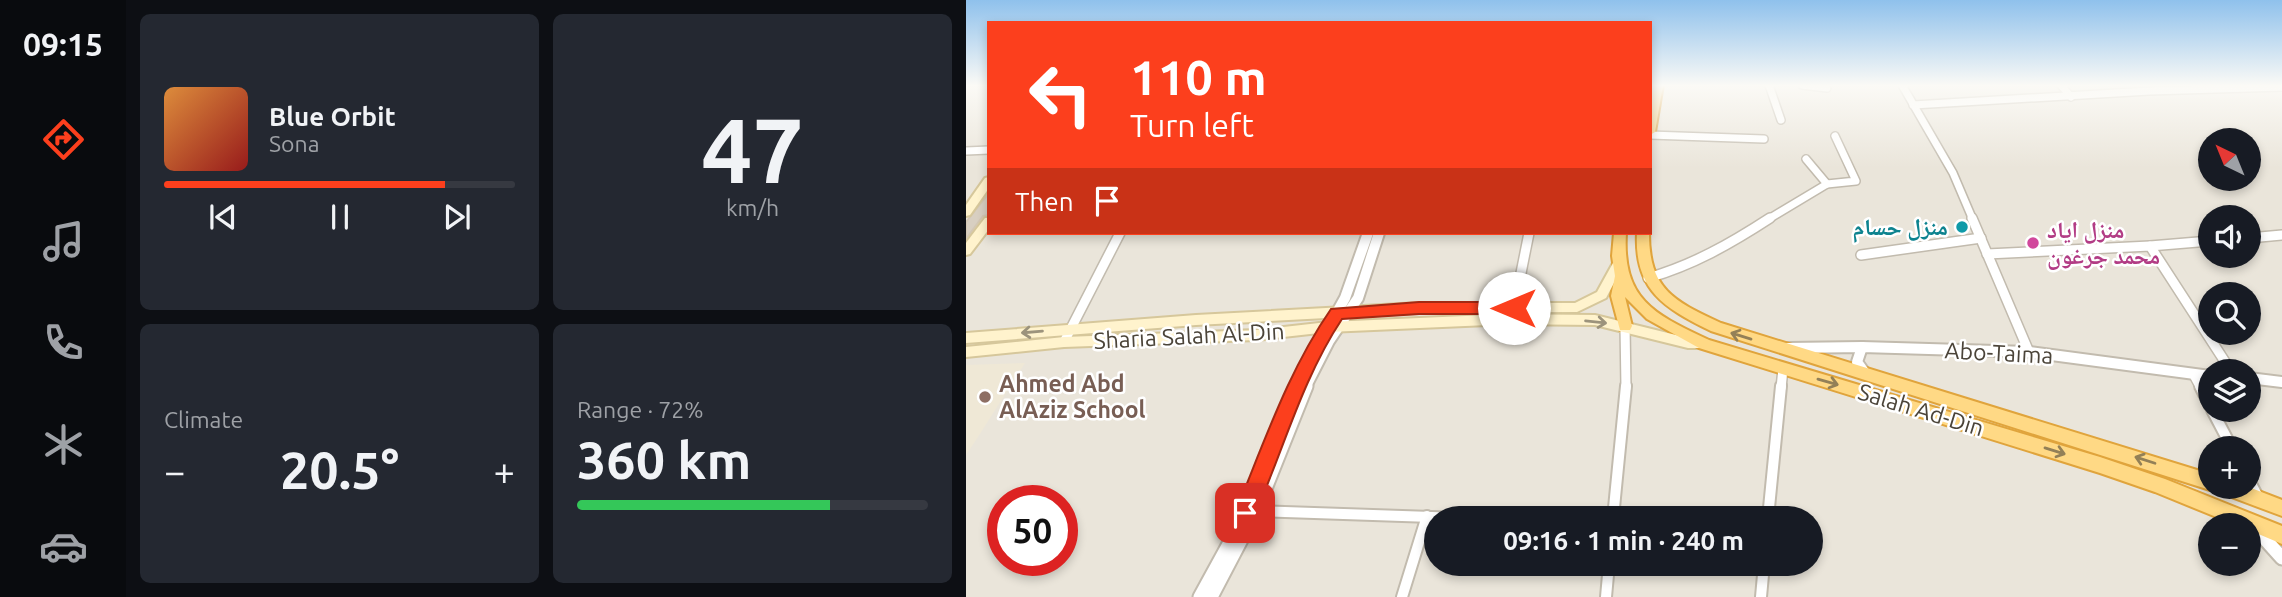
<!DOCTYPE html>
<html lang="en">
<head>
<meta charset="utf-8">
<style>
  :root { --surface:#171b24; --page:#242831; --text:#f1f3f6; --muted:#9ea1a6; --line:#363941; --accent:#fc3f1d }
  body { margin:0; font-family:Ubuntu,"Noto Naskh Arabic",sans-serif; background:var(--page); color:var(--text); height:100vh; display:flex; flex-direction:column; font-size:26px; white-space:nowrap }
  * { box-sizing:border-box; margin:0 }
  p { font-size:23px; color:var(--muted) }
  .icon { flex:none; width:38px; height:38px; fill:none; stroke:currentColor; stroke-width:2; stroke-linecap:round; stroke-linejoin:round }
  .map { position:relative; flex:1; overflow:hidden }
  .drawer { display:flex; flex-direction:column; gap:14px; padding:14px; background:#0d0f14; width:840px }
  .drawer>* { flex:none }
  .hud { position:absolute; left:21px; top:21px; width:665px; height:214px; border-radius:0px; box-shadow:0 4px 10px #0003; background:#fc3f1d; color:#fff; overflow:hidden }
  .needle { width:46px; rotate:317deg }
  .fabs { position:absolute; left:1232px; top:128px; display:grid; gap:14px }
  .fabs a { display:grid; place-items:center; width:63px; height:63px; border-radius:50%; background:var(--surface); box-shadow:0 4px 10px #0003; font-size:35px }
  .speed { position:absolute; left:21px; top:485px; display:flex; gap:14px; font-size:35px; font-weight:700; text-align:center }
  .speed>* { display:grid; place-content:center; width:91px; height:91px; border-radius:50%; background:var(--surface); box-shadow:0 4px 10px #0003; line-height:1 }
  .speed .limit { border:10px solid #d22; background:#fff; color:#111 }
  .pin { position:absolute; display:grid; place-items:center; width:60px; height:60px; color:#fff; margin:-30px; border-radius:14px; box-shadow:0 4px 10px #0006 }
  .me { position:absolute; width:77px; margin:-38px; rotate:270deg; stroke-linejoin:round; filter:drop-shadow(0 0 5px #0008) }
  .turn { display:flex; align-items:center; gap:24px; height:147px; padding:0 28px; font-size:32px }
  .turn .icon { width:91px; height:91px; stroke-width:2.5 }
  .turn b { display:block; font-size:49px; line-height:60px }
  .then { display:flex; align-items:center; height:66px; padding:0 28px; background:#0003; gap:14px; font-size:26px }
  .big { font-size:52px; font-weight:600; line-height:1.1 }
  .drawer .tile { flex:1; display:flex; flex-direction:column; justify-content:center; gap:10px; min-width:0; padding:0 24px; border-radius:10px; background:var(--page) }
  .drawer .dial { align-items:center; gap:0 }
  .dial b { font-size:91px; line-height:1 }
  .song { display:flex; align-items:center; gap:21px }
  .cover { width:84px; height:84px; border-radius:10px; background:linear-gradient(135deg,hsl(30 70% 55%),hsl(0 70% 35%)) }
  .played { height:7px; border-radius:4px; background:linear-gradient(90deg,var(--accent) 80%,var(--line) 80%) }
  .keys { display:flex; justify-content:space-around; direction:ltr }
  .heat { display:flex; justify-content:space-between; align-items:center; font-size:38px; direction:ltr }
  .charge { height:10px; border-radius:5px; background:linear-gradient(90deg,#34c759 72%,var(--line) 0) }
  .drawer .tiles { flex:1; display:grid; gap:14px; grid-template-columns:repeat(2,1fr) }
  .trip { position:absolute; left:458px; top:506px; width:399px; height:70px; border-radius:35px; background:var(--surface); box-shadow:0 4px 10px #0003; font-weight:600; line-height:70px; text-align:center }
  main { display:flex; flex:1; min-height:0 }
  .dock { display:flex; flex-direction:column; width:126px; justify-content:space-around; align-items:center; background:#090b0e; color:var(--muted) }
  .dock .icon { width:49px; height:49px }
  .dock .on { color:var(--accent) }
  .dock b { font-size:32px; color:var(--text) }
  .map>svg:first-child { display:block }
</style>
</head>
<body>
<main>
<nav class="dock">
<b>09:15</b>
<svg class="icon on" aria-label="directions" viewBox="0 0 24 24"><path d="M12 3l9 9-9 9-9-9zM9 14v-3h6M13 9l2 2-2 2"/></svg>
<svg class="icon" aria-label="music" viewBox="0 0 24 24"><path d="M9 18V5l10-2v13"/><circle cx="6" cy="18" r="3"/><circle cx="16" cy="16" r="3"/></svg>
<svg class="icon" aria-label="phone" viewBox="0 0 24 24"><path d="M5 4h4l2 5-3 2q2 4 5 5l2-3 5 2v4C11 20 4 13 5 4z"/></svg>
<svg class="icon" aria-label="climate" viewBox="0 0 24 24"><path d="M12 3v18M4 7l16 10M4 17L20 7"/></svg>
<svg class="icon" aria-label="car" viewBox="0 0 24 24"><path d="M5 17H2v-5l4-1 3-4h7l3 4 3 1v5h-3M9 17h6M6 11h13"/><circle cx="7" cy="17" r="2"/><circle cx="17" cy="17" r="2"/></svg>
</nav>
<section class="drawer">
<div class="tiles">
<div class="tile">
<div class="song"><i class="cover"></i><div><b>Blue Orbit</b><p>Sona</p></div></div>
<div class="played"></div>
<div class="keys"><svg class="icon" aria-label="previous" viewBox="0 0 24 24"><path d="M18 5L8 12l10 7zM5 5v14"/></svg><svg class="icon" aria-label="pause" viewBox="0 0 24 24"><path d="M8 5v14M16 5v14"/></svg><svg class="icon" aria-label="next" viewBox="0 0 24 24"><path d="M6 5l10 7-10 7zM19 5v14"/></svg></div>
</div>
<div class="tile dial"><b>47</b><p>km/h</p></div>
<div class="tile"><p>Climate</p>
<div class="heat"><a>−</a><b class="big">20.5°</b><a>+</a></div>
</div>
<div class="tile"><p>Range · 72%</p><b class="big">360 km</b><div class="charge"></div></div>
</div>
</section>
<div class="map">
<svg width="1316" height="597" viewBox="0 0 1316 597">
  <rect width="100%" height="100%" fill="#f6f3ec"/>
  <path fill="#eae5da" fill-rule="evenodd" d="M0 85H23V233H684V85H1316V597H0ZM1244 140H1283V178H1244ZM1244 217H1283V256H1244ZM1244 294H1283V332H1244ZM1244 371H1283V410H1244ZM1244 448H1283V486H1244ZM37 500H96V560H37ZM471 518H845V564H471ZM1244 525H1283V564H1244Z"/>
  <path fill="#efe8d6" d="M59 363 10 440 0 455V365Z"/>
  <path fill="#d8cfc1" stroke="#d3c7b4" stroke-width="2" d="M23 193V215L17 216 0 239V222Z"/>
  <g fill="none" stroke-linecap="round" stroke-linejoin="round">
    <defs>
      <g id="minor-far2">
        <path d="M803 85 815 120"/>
        <path d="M836 85 861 88 860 85"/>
        <path d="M936 85 987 173 1007 220"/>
        <path d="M1095 85 1105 97"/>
        <path d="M947 105 1183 91 1316 87"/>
        <path d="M684 135 798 139"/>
        <path d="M0 151 23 150"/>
        <path d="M840 159 861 184"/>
        <path d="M801 220 861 184 890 181 869 136"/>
      </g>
      <g id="minor-far1">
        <path d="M1006 218 1063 352"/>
        <path d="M1283 238 1316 235"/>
        <path d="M1184 246 1244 241"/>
        <path d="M1021 254 1184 246 1265 371"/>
        <path d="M895 255 1015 238"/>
        <path d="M682 278C727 265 764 244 804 218"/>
        <path d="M548 308 563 233"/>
        <path d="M659 326 660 388"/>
        <path d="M98 342 154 233"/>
        <path d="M1228 375 1235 388"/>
        <path d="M815 388 817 369"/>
      </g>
      <g id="minor">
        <path d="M1234 386 1244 406"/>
        <path d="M1246 410 1266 448"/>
        <path d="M1283 480 1292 497"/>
        <path d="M290 511 495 518"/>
        <path d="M647 518 660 386"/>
        <path d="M802 518 815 386"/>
        <path d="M436 597 461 516"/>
        <path d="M640 597 643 564"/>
        <path d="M795 597 798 564"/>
      </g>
      <g id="tertiary-far1">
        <path d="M896 347 891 362 899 373"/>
        <path d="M822 348 896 347 1063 352 1244 376"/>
        <path d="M1283 378 1316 382"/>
        <path d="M329 388 379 298 402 233"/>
        <path d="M339 388 363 341 392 298 413 233"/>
      </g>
      <g id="tertiary">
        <path d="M1289 528 1316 558"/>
        <path d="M234 597 280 513 330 386"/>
        <path d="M245 597 290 511 340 386"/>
      </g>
      <g id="secondary">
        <path d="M23 177V188L4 215 0 216V205L19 178Z"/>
        <path d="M19 218H23V229L4 254 0 255V243Z"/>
        <path d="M651 262 657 266 640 298 611 312 453 313 230 325 0 343V333L230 315 453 303H609L631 292 647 263Z"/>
        <path d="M545 314 629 315 722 338 743 340 744 344 743 348H722L629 325 545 324 362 332 291 340 98 347 0 357V347L98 337 291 330 362 322Z"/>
      </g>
      <g id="trunk">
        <path d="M687 85H697L689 132 684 135V100Z"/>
        <path d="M648 233H660C656 300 688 314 743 340L1134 457 1199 479 1316 526V544L1283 530V525H1270L1189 492 1134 473 733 348 681 319 659 297 666 326 664 330H654L645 296 649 276 646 256Z"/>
        <path d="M671 233H683C683 290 708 301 755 323L1244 474V486H1280L1316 500V516L1252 492 1250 488 1244 490 745 331C698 308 668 290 671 233Z"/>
      </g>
    </defs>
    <use href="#minor-far2" stroke="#c2bbae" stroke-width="10"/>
    <use href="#minor-far1" stroke="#c2bbae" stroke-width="12"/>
    <use href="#minor" stroke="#c2bbae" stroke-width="14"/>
    <use href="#tertiary-far1" stroke="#c2bbae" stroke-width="14"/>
    <use href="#tertiary" stroke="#c2bbae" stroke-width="17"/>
    <use href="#secondary" stroke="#d6c79b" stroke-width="4"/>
    <use href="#trunk" stroke="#e0a43c" stroke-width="4"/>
    <use href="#minor-far2" stroke="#fff" stroke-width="7"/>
    <use href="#minor-far1" stroke="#fff" stroke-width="9"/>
    <use href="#minor" stroke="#fff" stroke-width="10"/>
    <use href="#tertiary-far1" stroke="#fff" stroke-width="10"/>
    <use href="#tertiary" stroke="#fff" stroke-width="13"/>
    <use href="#secondary" fill="#fff3cd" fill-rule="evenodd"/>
    <use href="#trunk" fill="#ffd985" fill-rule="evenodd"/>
  </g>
  <defs><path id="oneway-shaft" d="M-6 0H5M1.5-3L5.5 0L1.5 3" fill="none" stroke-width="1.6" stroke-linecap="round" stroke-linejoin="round" transform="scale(1.75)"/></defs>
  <g stroke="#9c937c">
    <use href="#oneway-shaft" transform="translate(630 322) rotate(6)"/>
    <use href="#oneway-shaft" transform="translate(66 332) rotate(175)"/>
  </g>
  <g stroke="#938057">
    <use href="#oneway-shaft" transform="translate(775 336) rotate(-163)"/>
    <use href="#oneway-shaft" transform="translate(862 382) rotate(16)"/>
    <use href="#oneway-shaft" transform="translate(1089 451) rotate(17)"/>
    <use href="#oneway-shaft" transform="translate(1179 460) rotate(-162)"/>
  </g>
  <linearGradient id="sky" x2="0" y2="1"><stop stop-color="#8fc1ec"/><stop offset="0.51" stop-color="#fbfaf6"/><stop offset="1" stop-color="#fbfaf6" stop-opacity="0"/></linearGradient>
  <rect width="1316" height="168" fill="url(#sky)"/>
  <path fill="#fc3f1d" stroke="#a42913" stroke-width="2" d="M453 302H548L556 308 548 314H453L376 319C335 381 317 452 287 519L279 522 272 519 269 513C298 443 322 371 365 309Z"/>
  <circle fill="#0f9aa8" stroke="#fff" stroke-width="2.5" cx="996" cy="227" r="7"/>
  <circle fill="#d1479c" stroke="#fff" stroke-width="2.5" cx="1067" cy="243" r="7"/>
  <circle fill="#8d6e63" stroke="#fff" stroke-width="2.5" cx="19" cy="397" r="7"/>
  <g text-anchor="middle" stroke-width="5" stroke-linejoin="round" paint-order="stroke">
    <g font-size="23" font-weight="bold" fill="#0d838f" stroke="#fff" text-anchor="end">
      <text x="982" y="235">منزل حسام</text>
    </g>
    <g font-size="23" font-weight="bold" fill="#b23c85" stroke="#fff" text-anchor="start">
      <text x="1081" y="238">منزل اياد<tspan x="1081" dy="26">محمد جرغون</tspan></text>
    </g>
    <g font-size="23" fill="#4b4439" stroke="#fff">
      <text transform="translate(223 336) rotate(-3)" y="8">Sharia Salah Al-Din</text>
      <text transform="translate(1033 353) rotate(3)" y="8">Abo-Taima</text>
      <text transform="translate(955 410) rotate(17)" y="8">Salah Ad-Din</text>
    </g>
    <g font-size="23" font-weight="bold" fill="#785e54" stroke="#fff" text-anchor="start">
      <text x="33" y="392">Ahmed Abd<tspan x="33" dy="26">AlAziz School</tspan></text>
    </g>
  </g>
</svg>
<div class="fabs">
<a><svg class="needle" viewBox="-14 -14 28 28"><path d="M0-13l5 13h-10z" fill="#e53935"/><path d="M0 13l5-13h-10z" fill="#9ea1a6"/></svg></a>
<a><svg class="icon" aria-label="sound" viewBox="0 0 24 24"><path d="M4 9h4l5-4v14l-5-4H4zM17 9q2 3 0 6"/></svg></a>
<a><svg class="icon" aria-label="search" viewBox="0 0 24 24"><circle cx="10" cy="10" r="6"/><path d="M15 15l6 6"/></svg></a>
<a><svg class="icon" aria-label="layers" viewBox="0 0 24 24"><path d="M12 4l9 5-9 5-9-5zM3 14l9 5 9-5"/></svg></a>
<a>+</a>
<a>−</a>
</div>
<div class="speed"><div class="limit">50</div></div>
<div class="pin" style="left:279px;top:513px;background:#d93025"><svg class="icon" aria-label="arrive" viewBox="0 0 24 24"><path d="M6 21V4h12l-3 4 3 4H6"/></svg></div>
<svg class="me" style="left:548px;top:308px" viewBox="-20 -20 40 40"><circle r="19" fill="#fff"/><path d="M0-13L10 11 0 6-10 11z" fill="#fc3f1d"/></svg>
<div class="trip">09:16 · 1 min · 240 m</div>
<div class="hud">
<div class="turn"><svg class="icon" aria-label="left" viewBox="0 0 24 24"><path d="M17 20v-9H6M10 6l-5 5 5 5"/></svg><div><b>110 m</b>Turn left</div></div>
<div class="then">Then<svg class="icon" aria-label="arrive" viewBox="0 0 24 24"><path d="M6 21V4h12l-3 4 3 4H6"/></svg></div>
</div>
</div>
</main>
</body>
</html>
